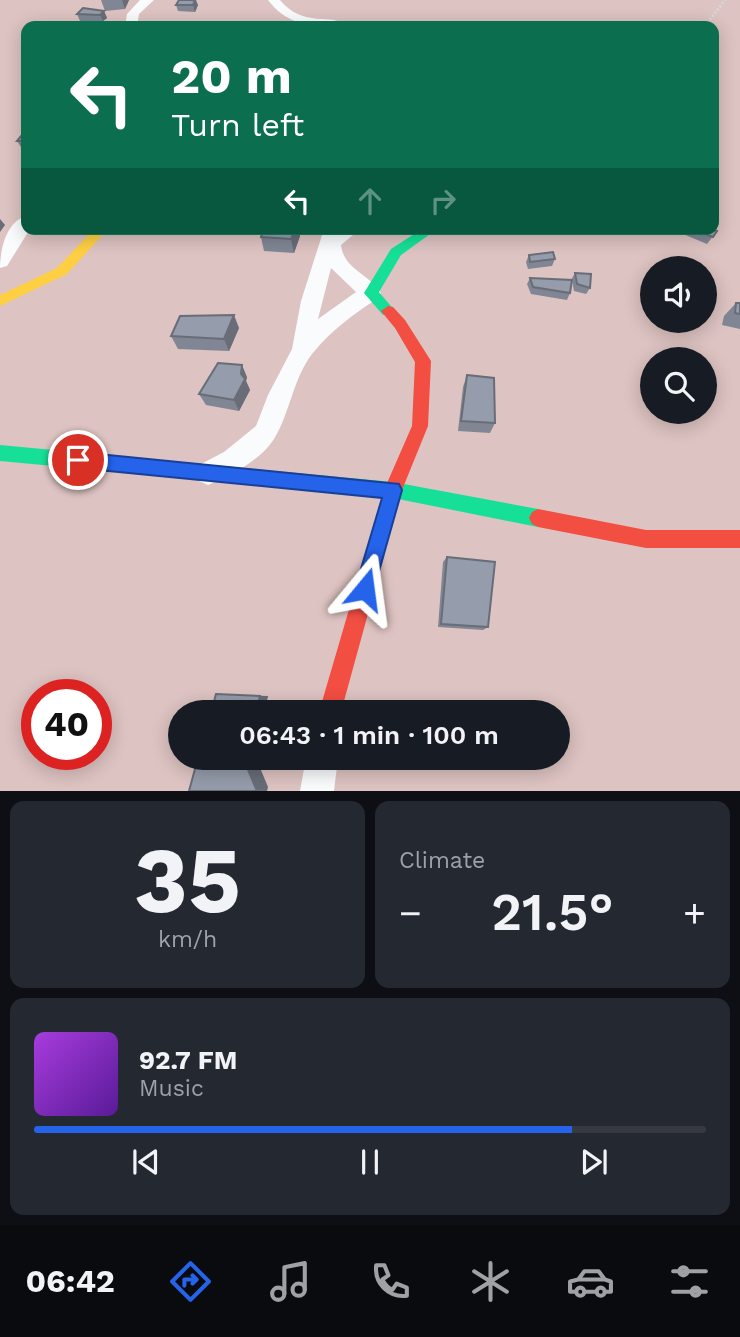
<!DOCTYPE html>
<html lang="en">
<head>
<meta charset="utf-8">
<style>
  :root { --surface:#171b24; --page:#242831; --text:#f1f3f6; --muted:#9ea1a6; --line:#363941; --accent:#2563eb }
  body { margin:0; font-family:"Work Sans",sans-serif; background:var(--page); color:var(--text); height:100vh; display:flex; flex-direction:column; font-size:26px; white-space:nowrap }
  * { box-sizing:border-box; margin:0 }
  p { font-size:23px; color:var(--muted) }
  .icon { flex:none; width:38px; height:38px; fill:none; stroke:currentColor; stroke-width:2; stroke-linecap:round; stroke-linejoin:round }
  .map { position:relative; height:791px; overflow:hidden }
  .panel { display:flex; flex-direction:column; gap:10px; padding:10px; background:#0d0f14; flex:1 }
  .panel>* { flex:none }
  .guide { position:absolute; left:21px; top:21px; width:698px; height:214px; border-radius:14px; box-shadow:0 4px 18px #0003; background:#0b6e4f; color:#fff; overflow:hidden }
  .fabs { position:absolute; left:640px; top:256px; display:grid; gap:14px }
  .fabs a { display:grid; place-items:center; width:77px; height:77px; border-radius:50%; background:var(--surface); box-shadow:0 4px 18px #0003; font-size:35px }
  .speed { position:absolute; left:21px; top:679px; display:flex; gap:14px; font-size:35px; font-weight:700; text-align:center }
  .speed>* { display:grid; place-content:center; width:91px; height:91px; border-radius:50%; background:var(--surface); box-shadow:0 4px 18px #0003; line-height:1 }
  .speed .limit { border:10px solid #d22; background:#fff; color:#111 }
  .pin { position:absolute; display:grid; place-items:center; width:60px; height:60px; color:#fff; margin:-30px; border:4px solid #fff; border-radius:50%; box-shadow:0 2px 7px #0007 }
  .me { position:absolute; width:77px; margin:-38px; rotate:16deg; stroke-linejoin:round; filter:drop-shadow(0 0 5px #0008) }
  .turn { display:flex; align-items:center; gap:24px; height:147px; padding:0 35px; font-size:32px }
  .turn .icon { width:91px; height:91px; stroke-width:2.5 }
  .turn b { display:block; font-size:49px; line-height:60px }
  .lanes { display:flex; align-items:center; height:66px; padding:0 35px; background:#0003; justify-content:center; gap:35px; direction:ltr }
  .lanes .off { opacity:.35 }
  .big { font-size:52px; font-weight:600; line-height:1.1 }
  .panel .tile { flex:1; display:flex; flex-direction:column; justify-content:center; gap:10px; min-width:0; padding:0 24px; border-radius:14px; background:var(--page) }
  .panel .dial { align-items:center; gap:0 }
  .dial b { font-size:91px; line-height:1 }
  .song { display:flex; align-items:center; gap:21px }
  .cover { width:84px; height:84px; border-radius:10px; background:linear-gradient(135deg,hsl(280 70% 55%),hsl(270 70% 35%)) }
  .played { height:7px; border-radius:4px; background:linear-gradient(90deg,var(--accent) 80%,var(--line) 80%) }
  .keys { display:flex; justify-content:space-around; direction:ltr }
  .heat { display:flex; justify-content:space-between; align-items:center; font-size:38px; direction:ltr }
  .panel .tiles { flex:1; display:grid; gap:10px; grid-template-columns:1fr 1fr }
  .tile:last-child { grid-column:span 2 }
  .trip { position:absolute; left:168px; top:700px; width:402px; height:70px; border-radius:35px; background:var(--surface); box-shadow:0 4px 18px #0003; font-weight:600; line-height:70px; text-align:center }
  .dock { display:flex; height:112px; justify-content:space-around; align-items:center; background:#090b0e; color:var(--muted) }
  .dock .icon { width:49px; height:49px }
  .dock .on { color:var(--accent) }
  .dock b { font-size:32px; color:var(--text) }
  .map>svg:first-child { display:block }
</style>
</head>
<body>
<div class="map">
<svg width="740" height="791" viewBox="0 0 740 791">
  <rect width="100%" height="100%" fill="#dfe6f4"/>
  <path fill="#ddc3c1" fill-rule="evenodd" d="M0 0H740V791H0ZM26 26H714V229H26ZM653 268H705V320H653ZM653 359H705V411H653ZM37 695H96V754H37ZM180 712H558V758H180Z"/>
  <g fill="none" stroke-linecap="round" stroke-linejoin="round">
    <path stroke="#d7d9dd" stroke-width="2.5" stroke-dasharray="2 2" stroke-linecap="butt" d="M705 26 725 0"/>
    <g fill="#fafbfd" fill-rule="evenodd">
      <path d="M140 0H154L139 14 137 26H125L127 14Z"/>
      <path d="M268 0H280C304 29 330 12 349 26 317 27 289 28 268 0Z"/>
      <path d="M26 216V229H30L7 266 0 268C0 250 6 222 26 216Z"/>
      <path d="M324 229H360L341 245C344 270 370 274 381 293L378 298C353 315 331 330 312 354 293 379 290 413 274 439 261 460 230 476 208 485L199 481 196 473 199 465 224 452 256 426 268 395 292 349 301 301ZM331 268 356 292 318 319Z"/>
      <path d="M306 758H338L334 791H300Z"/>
    </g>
    <g fill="#16e098" fill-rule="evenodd">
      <path d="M422 229H437L401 255 379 292 395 311 393 315H383L364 293 391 249Z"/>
      <path d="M0 445 393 482 538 509 544 512 547 518 544 524 538 527 393 498 0 461Z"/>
    </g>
    <path fill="#ffcf43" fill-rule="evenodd" d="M94 229H108L67 274 0 306V295L57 268Z"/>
    <g fill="#f24e42" fill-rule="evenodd">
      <path d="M388 306 393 307 405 320 431 361 428 426 402 490 341 712H319L384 490 412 426 415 362 395 328 381 311Z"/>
      <path d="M538 509 646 530H740V548H646L538 527 532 524 529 518 532 512Z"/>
    </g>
  </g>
  <g fill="#808693">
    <path d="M101 0H129L125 9 105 11Z"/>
    <path d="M176 5H198L195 12 178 11Z"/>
    <path d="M104 11 107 18 103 21H80L77 14Z"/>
    <path d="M26 130V155L17 141Z"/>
    <path d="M264 229H303L299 233 300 236 294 253 264 251 261 237Z"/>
    <path d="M686 229H711L717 231 707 244 683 234Z"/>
    <path d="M529 255 555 259 552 266 528 269 526 262Z"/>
    <path d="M575 273 590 288 586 294 574 291 572 280 570 293 567 300 531 294 527 284 530 278 571 280Z"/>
    <path d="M736 303H740V329L722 325 724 316Z"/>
    <path d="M239 328 229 351 178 349 171 336Z"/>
    <path d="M467 375 495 423 490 433 458 431 463 387Z"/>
    <path d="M247 377 246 381 250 390 239 411 206 405 199 394Z"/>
    <path d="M447 557 488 627 483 630 438 627 443 562Z"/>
    <path d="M216 694 268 696 264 712Z"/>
  </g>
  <g fill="#686d78">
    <path d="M122 0H129L125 9Z"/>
    <path d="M195 0H196L198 5 195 12 193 5Z"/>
    <path d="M104 11 107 18 103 21 100 15Z"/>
    <path d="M0 219 5 225 0 232Z"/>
    <path d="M295 229H299L300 236 294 253 291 239Z"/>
    <path d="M234 315 239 328 229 351 224 339Z"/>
    <path d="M242 365 247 377 246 381 250 390 239 411 234 400Z"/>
    <path d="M260 696H268L264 712H256Z"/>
    <path d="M247 758H256L268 787 267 791H257L246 765Z"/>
  </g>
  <g fill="#959cab" stroke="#686d78" stroke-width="2">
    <path d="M179 0H195L193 5H176Z"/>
    <path d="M83 8 104 11 100 15 77 14Z"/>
    <path d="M26 130V141H17Z"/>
    <path d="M264 229H295L291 239 261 237Z"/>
    <path d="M693 229H711L717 231 713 237Z"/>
    <path d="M553 252 555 259 530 262 529 255Z"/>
    <path d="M575 273 591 274 590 288 577 284Z"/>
    <path d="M530 278 572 280 570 293 533 287Z"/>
    <path d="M736 303H740V314L735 313Z"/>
    <path d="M234 315 224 339 171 336 180 316Z"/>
    <path d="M218 363 242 365 241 374 245 379 234 400 199 394Z"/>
    <path d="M467 375 494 378 495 423 461 421Z"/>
    <path d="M447 557 495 562 488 627 441 624Z"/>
    <path d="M216 694 260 696 256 712H211Z"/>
    <path d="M198 758H247L246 765 257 791H189Z"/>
  </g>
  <path fill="#2563eb" stroke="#184099" stroke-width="2" d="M78 452 399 484 402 490 372 596 365 599 358 596 355 589 382 498 78 468 70 460Z"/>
</svg>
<div class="fabs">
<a><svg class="icon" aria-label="sound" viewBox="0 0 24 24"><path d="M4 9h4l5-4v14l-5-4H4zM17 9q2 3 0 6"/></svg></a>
<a><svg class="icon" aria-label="search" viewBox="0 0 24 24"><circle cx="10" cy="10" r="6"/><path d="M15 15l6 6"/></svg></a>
</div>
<div class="speed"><div class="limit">40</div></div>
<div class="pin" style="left:78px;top:460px;background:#d93025"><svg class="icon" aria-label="arrive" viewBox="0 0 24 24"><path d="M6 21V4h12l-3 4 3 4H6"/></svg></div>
<svg class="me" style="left:365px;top:589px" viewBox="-20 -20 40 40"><path d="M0-17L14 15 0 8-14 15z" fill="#2563eb" stroke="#fff" stroke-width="4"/></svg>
<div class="trip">06:43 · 1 min · 100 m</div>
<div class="guide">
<div class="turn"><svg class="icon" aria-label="left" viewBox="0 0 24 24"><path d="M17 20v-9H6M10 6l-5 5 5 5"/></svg><div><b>20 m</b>Turn left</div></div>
<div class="lanes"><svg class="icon" aria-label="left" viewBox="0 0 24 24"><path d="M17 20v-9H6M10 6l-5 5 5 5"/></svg><svg class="icon off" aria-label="ahead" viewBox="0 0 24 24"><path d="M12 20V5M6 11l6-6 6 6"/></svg><svg class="icon off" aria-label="right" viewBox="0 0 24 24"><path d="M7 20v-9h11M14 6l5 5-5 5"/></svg></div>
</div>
</div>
<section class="panel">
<div class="tiles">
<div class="tile dial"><b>35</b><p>km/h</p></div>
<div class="tile"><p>Climate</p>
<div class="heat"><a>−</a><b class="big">21.5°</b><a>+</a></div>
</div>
<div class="tile">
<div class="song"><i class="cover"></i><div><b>92.7 FM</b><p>Music</p></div></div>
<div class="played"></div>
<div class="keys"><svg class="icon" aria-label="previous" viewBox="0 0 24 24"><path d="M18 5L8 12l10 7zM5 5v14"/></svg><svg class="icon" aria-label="pause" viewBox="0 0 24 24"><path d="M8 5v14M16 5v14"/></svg><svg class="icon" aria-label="next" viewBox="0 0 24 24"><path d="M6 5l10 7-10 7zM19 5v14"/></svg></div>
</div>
</div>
</section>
<nav class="dock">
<b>06:42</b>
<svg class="icon on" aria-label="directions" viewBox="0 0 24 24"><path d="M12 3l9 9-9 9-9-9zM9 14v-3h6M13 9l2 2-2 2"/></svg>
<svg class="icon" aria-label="music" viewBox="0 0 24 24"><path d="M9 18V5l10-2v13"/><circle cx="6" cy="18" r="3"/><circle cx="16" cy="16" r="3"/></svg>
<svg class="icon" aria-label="phone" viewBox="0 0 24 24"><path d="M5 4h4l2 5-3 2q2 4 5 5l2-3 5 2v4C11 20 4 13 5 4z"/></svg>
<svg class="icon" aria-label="climate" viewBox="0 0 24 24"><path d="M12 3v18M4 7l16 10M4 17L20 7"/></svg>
<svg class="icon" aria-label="car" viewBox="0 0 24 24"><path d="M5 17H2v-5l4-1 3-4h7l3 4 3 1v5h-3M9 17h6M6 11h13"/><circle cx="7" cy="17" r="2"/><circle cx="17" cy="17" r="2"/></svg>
<svg class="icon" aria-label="filters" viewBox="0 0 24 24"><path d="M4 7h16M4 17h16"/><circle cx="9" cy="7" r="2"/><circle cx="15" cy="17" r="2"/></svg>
</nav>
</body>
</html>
